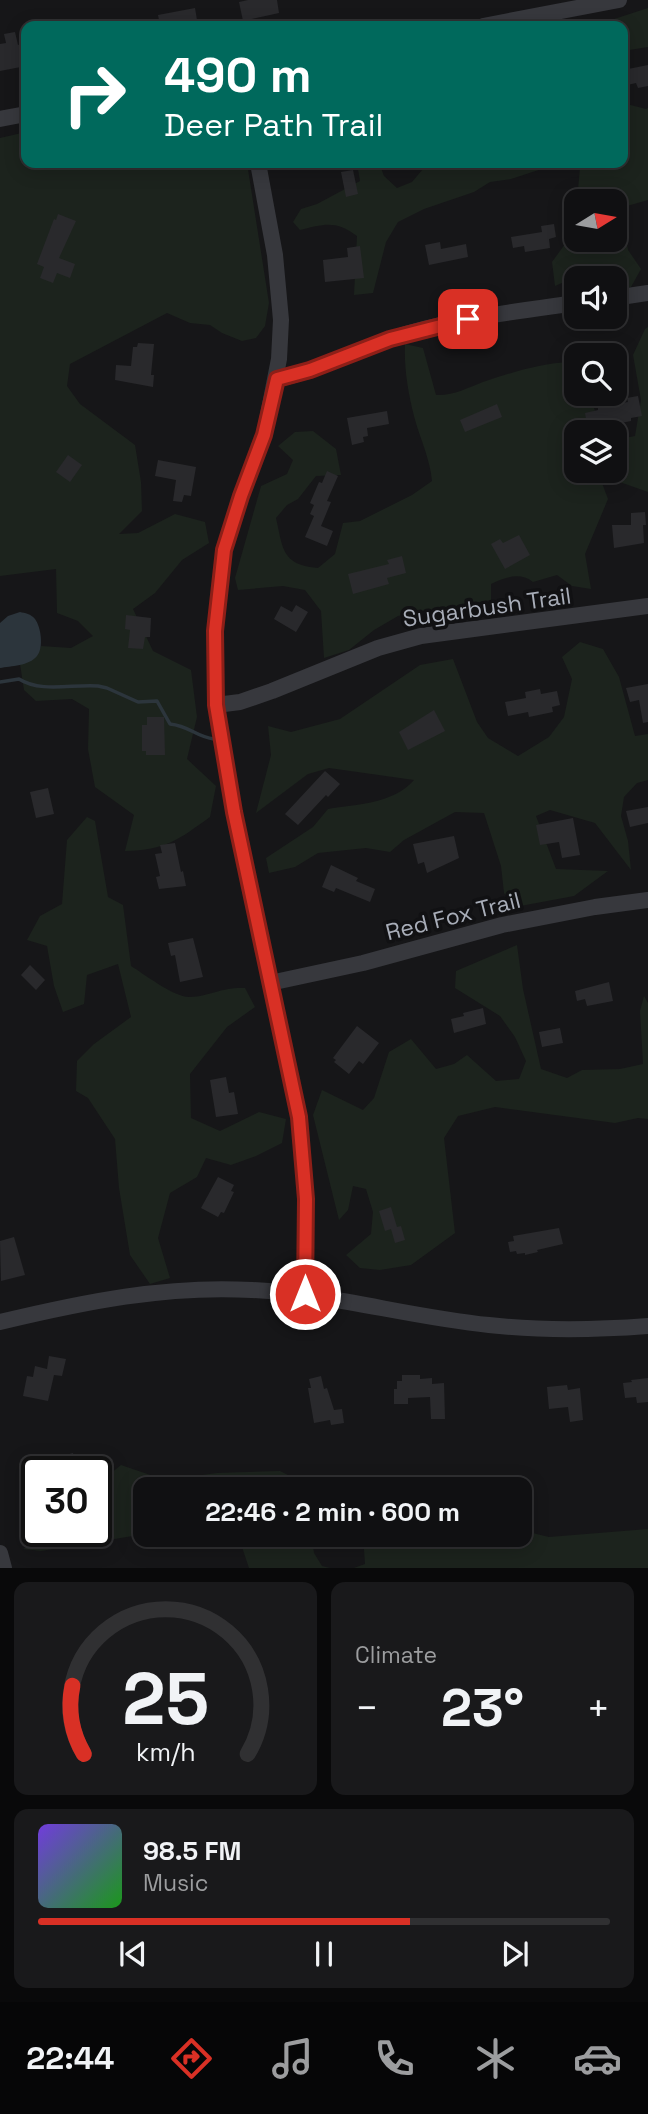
<!DOCTYPE html>
<html lang="en">
<head>
<meta charset="utf-8">
<style>
  :root { --surface:#101012; --page:#19191b; --text:#f1f3f6; --muted:#9c9d9f; --line:#303032; --accent:#d93025 }
  body { margin:0; font-family:"Space Grotesk",sans-serif; background:var(--page); color:var(--text); height:100vh; display:flex; flex-direction:column; font-size:26px; white-space:nowrap }
  * { box-sizing:border-box; margin:0 }
  p { font-size:23px; color:var(--muted) }
  .icon { flex:none; width:38px; height:38px; fill:none; stroke:currentColor; stroke-width:2; stroke-linecap:round; stroke-linejoin:round }
  .map { position:relative; height:1568px; overflow:hidden }
  .sheet { display:flex; flex-direction:column; gap:14px; padding:14px; background:#09090a; flex:1 }
  .sheet>* { flex:none }
  .top-card { position:absolute; left:21px; top:21px; width:607px; height:147px; border-radius:14px; box-shadow:0 4px 18px #0003,0 0 0 2px var(--line); background:#00695c; color:#fff; overflow:hidden }
  .needle { width:46px; rotate:79deg }
  .buttons { position:absolute; left:564px; top:189px; display:grid; gap:14px }
  .buttons a { display:grid; place-items:center; width:63px; height:63px; border-radius:14px; background:var(--surface); box-shadow:0 4px 18px #0003,0 0 0 2px var(--line); font-size:35px }
  .speed { position:absolute; left:21px; top:1456px; display:flex; gap:14px; font-size:35px; font-weight:700; text-align:center }
  .speed>* { display:grid; place-content:center; width:91px; height:91px; border-radius:50%; background:var(--surface); box-shadow:0 4px 18px #0003,0 0 0 2px var(--line); line-height:1 }
  .speed .limit { border:4px solid #111; border-radius:10px; background:#fff; color:#111 }
  .pin { position:absolute; display:grid; place-items:center; width:60px; height:60px; color:#fff; margin:-30px; border-radius:14px; box-shadow:0 4px 10px #0006 }
  .me { position:absolute; width:77px; margin:-38px; rotate:0deg; stroke-linejoin:round; filter:drop-shadow(0 0 5px #0008) }
  .turn { display:flex; align-items:center; gap:24px; height:147px; padding:0 28px; font-size:32px }
  .turn .icon { width:91px; height:91px; stroke-width:2.5 }
  .turn b { display:block; font-size:49px; line-height:60px }
  .big { font-size:52px; font-weight:800; line-height:1.1 }
  .sheet .tile { flex:1; display:flex; flex-direction:column; justify-content:center; gap:10px; min-width:0; padding:0 24px; border-radius:14px; background:var(--page) }
  .sheet .dial { align-items:center; gap:0 }
  .dial svg { height:182px; overflow:visible; fill:none; stroke:var(--line); stroke-width:7; stroke-linecap:round; text-anchor:middle }
  .dial text { fill:var(--text); stroke:none }
  .song { display:flex; align-items:center; gap:21px }
  .cover { width:84px; height:84px; border-radius:10px; background:linear-gradient(135deg,hsl(260 70% 55%),hsl(120 70% 35%)) }
  .played { height:7px; border-radius:4px; background:linear-gradient(90deg,var(--accent) 65%,var(--line) 65%) }
  .keys { display:flex; justify-content:space-around; direction:ltr }
  .heat { display:flex; justify-content:space-between; align-items:center; font-size:38px; direction:ltr }
  .sheet .tiles { flex:1; display:grid; gap:14px; grid-template-columns:1fr 1fr }
  .tile:last-child { grid-column:span 2 }
  .trip { position:absolute; left:133px; top:1477px; width:399px; height:70px; border-radius:14px; background:var(--surface); box-shadow:0 4px 18px #0003,0 0 0 2px var(--line); font-weight:800; line-height:70px; text-align:center }
  .tabs { display:flex; height:112px; justify-content:space-around; align-items:center; background:#060607; color:var(--muted) }
  .tabs .icon { width:49px; height:49px }
  .tabs .active { color:var(--accent) }
  .tabs b { font-size:32px; color:var(--text) }
  .map>svg:first-child { display:block }
</style>
</head>
<body>
<div class="map">
<svg width="648" height="1568" viewBox="0 0 648 1568">
  <rect width="100%" height="100%" fill="#161618"/>
  <g fill="#1c231d">
    <path d="M648 8V47L623 51V26H608V21Z"/>
    <path d="M623 103 646 109 648 108V200L620 208 628 250 641 269 631 287 614 290V278H602L601 266 555 286 552 262 576 229V240H614V201H577L580 168 579 163H623Z"/>
    <path d="M26 132V163H247L269 303 265 326 256 338 242 341 222 333 210 325 190 323 167 313 70 364 67 386 80 404 135 445 141 482 142 511 119 534 138 533 175 514 205 522 209 543 182 560 155 593 133 609 153 651 191 670 197 717 187 759 216 786 210 817C178 840 166 850 125 851L134 815 95 787 88 749 89 709 72 699 36 701 24 690 20 664C31 659 37 658 41 646L71 648 93 636 78 621 57 613 56 569 0 576V138Z"/>
    <path d="M357 163H379L384 176 397 188 412 182 428 163H555L554 165 511 179 490 182 474 192 424 209 398 222 386 242 373 293 354 295 357 236C336 220 324 224 300 230L293 222 301 209 317 204 360 181Z"/>
    <path d="M648 327V492L614 480 602 483 608 499 585 554 591 589 572 586 557 575 533 582C520 572 506 577 491 584V600L398 616 374 630 349 650 324 658 321 611 305 590 283 586 238 590 235 578 261 486 287 474 293 460 278 446 295 432 313 431 336 449 341 475 316 476 298 499 287 505 276 518C283 548 281 565 318 568L335 554 343 523 360 521 412 495 432 481C430 458 420 439 414 416 408 392 404 369 405 344L423 348 436 395C453 396 467 388 483 382 510 373 541 363 570 362L576 369V394H590L601 432H576V471H614V440L635 436 641 400 633 355 645 329Z"/>
    <path d="M580 642 603 649 619 677 635 736 648 734V780L637 783 624 797 621 816 628 841 631 870 595 823 550 810 536 816 556 869 608 871 574 896 515 907 504 893 501 866 484 813 455 812 404 840 390 852 366 848 318 853 295 867 269 873 266 858 313 827 328 809C357 804 393 804 414 780L329 768 308 774 256 813 271 755 268 726 291 732 340 719 420 665 453 659 477 722 488 738 518 756 549 737 564 717 572 679 562 657Z"/>
    <path d="M87 817 95 821 108 897 123 905 131 966C144 974 175 998 190 997 211 996 221 987 245 988L255 1007 227 1027 190 1074 191 1118 220 1131 259 1112 286 1119 282 1143 256 1156 231 1165 206 1158 197 1177 170 1193 158 1238 170 1278 150 1284 130 1255 119 1188 115 1139 88 1098 76 1091 77 1061 94 1044 131 1017 118 964 87 975 84 1004 63 1012 54 986 47 946 27 940 40 916 62 904 67 840Z"/>
    <path d="M517 945 523 989 541 1069 567 1078 582 1070 620 1069 643 1064 640 1011 644 996 648 1003V1119L638 1118 615 1123 495 1107 458 1116 444 1138 455 1233 411 1265 380 1270 360 1268 346 1255 371 1234 373 1212 366 1189 353 1186 348 1210 339 1220 313 1115 322 1090 363 1110 374 1098 389 1052 411 1039 436 1069 454 1064 467 1055 496 1081 519 1079 526 1061 515 1037 500 1016 455 988 456 971Z"/>
    <path d="M121 1465 165 1480 217 1473 280 1471 298 1480 301 1489H145V1534L41 1551 23 1549 60 1531H96V1510L104 1504V1479Z"/>
    <path d="M648 1529V1568H354L365 1564 363 1535H520V1530L549 1537Z"/>
    <path d="M238 1535H311L314 1553 322 1566 330 1568H249Z"/>
  </g>
  <path fill="#2c353c" d="M20 612C25 613 31 614 35 619 41 627 44 648 37 656 29 666 11 666 0 668V623L8 616Z"/>
  <g fill="none" stroke-linecap="round" stroke-linejoin="round">
    <path stroke="#2c353c" stroke-width="3.5" d="M0 682 19 679C41 693 72 684 98 686L107 688 138 702 157 701 170 724C190 726 196 737 214 739"/>
  </g>
  <g fill="#29292c">
    <path d="M248 0H277L279 13 243 21 239 2Z"/>
    <path d="M195 8 198 26H160L158 15Z"/>
    <path d="M15 32 18 45 26 43V66L0 71V44L6 43 4 34Z"/>
    <path d="M648 65V86L638 88 636 83 623 86V70Z"/>
    <path d="M353 170 358 194 346 197 341 172Z"/>
    <path d="M58 214 76 221 59 258 75 264 70 278 57 273 53 283 40 278 44 267 37 264 54 219 56 220Z"/>
    <path d="M554 224 556 237 549 239 550 248 525 252 524 246 513 248 511 237 542 232 541 226Z"/>
    <path d="M440 242 441 249 466 244 468 257 429 265 425 245Z"/>
    <path d="M360 246 364 278 325 282 323 260 348 257 347 248Z"/>
    <path d="M138 343 154 344 151 375H154L153 387 115 380 116 365 131 366 133 347H137Z"/>
    <path d="M638 396 642 416 631 418V421L602 427 603 432H588L585 413 598 410V407L628 402 627 398Z"/>
    <path d="M497 404 502 417 465 432 460 420Z"/>
    <path d="M387 411 389 424 367 428 368 436 363 437 364 442 352 445 347 418Z"/>
    <path d="M68 455 82 465 70 482 56 472Z"/>
    <path d="M158 460 196 467 191 496 184 495 182 502 173 501 176 480 155 476Z"/>
    <path d="M327 471 338 476 327 501 331 502 321 526 333 531 327 546 305 537 314 516 310 514 314 505 310 503 319 482 322 483Z"/>
    <path d="M645 512 646 525H643L644 543 614 548 612 525H631V513Z"/>
    <path d="M519 535 530 555 505 569 491 544 500 539 503 543Z"/>
    <path d="M402 556 406 573 387 578 389 584 353 594 348 574 389 564 387 560Z"/>
    <path d="M296 605 308 612 296 632 274 619 281 606 292 612Z"/>
    <path d="M126 615 151 618 150 637H145L143 649 128 648 130 630 125 629Z"/>
    <path d="M648 684V722L643 723 639 700 630 702 626 688Z"/>
    <path d="M540 689 541 694 557 691 560 705 552 707 553 712 529 717 528 712 508 716 505 702 526 698 525 692Z"/>
    <path d="M434 710 445 731 408 750 399 732Z"/>
    <path d="M147 717H164L165 755H146V751H142V725H147Z"/>
    <path d="M325 771 340 784 328 797 326 795 298 825 285 814Z"/>
    <path d="M48 788 54 814 36 818 30 792Z"/>
    <path d="M648 807V823L630 827 626 811Z"/>
    <path d="M573 818 580 855 562 858 559 842 540 845 536 825Z"/>
    <path d="M454 836 459 858 427 873 424 862 418 864 413 844Z"/>
    <path d="M175 843 181 872 183 871 186 886 159 889 156 877 160 876 155 854 162 853 160 845Z"/>
    <path d="M331 865 358 878 356 881 375 889 370 902 336 888 334 892 322 887Z"/>
    <path d="M193 938 203 977 180 982 175 955 171 956 168 943Z"/>
    <path d="M30 965 45 980 36 990 21 975Z"/>
    <path d="M609 982 613 1001 587 1006 585 999 577 1001 575 991Z"/>
    <path d="M483 1008 486 1024 454 1033 451 1019 464 1016 463 1013Z"/>
    <path d="M357 1026 379 1043 363 1064 359 1061 349 1074 334 1062 336 1060 333 1058Z"/>
    <path d="M560 1028 563 1043 542 1047 539 1032Z"/>
    <path d="M226 1077 229 1093 234 1092 238 1114 216 1117 210 1080Z"/>
    <path d="M218 1177 234 1185 231 1191 234 1192 224 1213 221 1212 218 1217 201 1208Z"/>
    <path d="M391 1207 397 1227 401 1226 405 1240 395 1243 391 1229 385 1231 379 1211Z"/>
    <path d="M559 1228 563 1244 537 1250 538 1252 525 1255V1253L517 1254 516 1251 510 1252 508 1242 514 1241 513 1236Z"/>
    <path d="M14 1237 25 1275 1 1281 0 1241Z"/>
    <path d="M49 1356 66 1359 62 1376 54 1375 48 1401 23 1396 27 1376 33 1377 35 1366 47 1369Z"/>
    <path d="M402 1375H420V1379L432 1378V1384L444 1383 445 1419H431L430 1397 408 1398V1404H394V1389H397V1381H402Z"/>
    <path d="M321 1376 324 1389 327 1388 334 1410 342 1409 344 1423 331 1425 330 1420 314 1423 308 1388H311L309 1379Z"/>
    <path d="M648 1378V1402L637 1403 636 1397 625 1398 623 1383 632 1382 631 1380Z"/>
    <path d="M567 1385 568 1390 580 1388 583 1420 570 1422 568 1407 549 1409 547 1387Z"/>
    <path d="M73 1453 78 1472H54L51 1459Z"/>
  </g>
  <g fill="none" stroke-linecap="round" stroke-linejoin="round">
    <g stroke="#37383d" stroke-width="16">
      <path d="M483 26 619 0"/>
      <path d="M0 119 26 114"/>
      <path d="M258 163 275 255 281 320 279 359 264 435 241 496 224 549 215 631 216 705 234 812 299 1117 306 1199 305 1294"/>
      <path d="M614 298 648 293"/>
      <path d="M277 379C315 372 350 352 387 340 448 319 512 312 576 303"/>
      <path d="M216 705 240 702 272 691 378 648 421 636 648 606"/>
      <path d="M270 983 363 963 502 925 595 907 648 900"/>
      <path d="M0 1322C84 1302 166 1285 252 1290 332 1294 409 1317 489 1325 542 1331 595 1330 648 1326"/>
      <path d="M0 1553 4 1568"/>
    </g>
  </g>
  <g fill="none" stroke-linecap="round" stroke-linejoin="round">
    <defs>
      <path id="route" d="M305 1294 306 1199 299 1117 234 812 216 705 215 631 224 550 241 496 264 435 277 379 310 370 390 339 468 319"/>
    </defs>
    <use href="#route" stroke="#8d1f18" stroke-width="18"/>
    <use href="#route" stroke="#d93025" stroke-width="12"/>
  </g>
  <g text-anchor="middle" stroke-width="7" stroke-linejoin="round" paint-order="stroke">
    <g font-size="23" fill="#a8adb8" stroke="#111113">
      <text transform="translate(487 607) rotate(-8)" y="8">Sugarbush Trail</text>
      <text transform="translate(453 916) rotate(-14)" y="8">Red Fox Trail</text>
    </g>
  </g>
</svg>
<div class="buttons">
<a><svg class="needle" viewBox="-14 -14 28 28"><path d="M0-13l5 13h-10z" fill="#e53935"/><path d="M0 13l5-13h-10z" fill="#9c9d9f"/></svg></a>
<a><svg class="icon" aria-label="sound" viewBox="0 0 24 24"><path d="M4 9h4l5-4v14l-5-4H4zM17 9q2 3 0 6"/></svg></a>
<a><svg class="icon" aria-label="search" viewBox="0 0 24 24"><circle cx="10" cy="10" r="6"/><path d="M15 15l6 6"/></svg></a>
<a><svg class="icon" aria-label="layers" viewBox="0 0 24 24"><path d="M12 4l9 5-9 5-9-5zM3 14l9 5 9-5"/></svg></a>
</div>
<div class="speed"><div class="limit">30</div></div>
<div class="pin" style="left:468px;top:319px;background:#d93025"><svg class="icon" aria-label="arrive" viewBox="0 0 24 24"><path d="M6 21V4h12l-3 4 3 4H6"/></svg></div>
<svg class="me" style="left:305px;top:1294px" viewBox="-20 -20 40 40"><circle r="17" fill="#d93025" stroke="#fff" stroke-width="3"/><path d="M0-11L8 9 0 5-8 9z" fill="#fff"/></svg>
<div class="trip">22:46 · 2 min · 600 m</div>
<div class="top-card">
<div class="turn"><svg class="icon" aria-label="right" viewBox="0 0 24 24"><path d="M7 20v-9h11M14 6l5 5-5 5"/></svg><div><b>490 m</b>Deer Path Trail</div></div>
</div>
</div>
<section class="sheet">
<div class="tiles">
<div class="tile dial"><svg viewBox="0 0 100 80">
<path d="M14 69A42 42 0 1 1 86 69"/>
<path d="M14 69A42 42 0 0 1 9 39" stroke="#d93025"/>
<text x="50" y="56" font-size="32" font-weight="700">25</text>
<text x="50" y="72" font-size="11">km/h</text>
</svg></div>
<div class="tile"><p>Climate</p>
<div class="heat"><a>−</a><b class="big">23°</b><a>+</a></div>
</div>
<div class="tile">
<div class="song"><i class="cover"></i><div><b>98.5 FM</b><p>Music</p></div></div>
<div class="played"></div>
<div class="keys"><svg class="icon" aria-label="previous" viewBox="0 0 24 24"><path d="M18 5L8 12l10 7zM5 5v14"/></svg><svg class="icon" aria-label="pause" viewBox="0 0 24 24"><path d="M8 5v14M16 5v14"/></svg><svg class="icon" aria-label="next" viewBox="0 0 24 24"><path d="M6 5l10 7-10 7zM19 5v14"/></svg></div>
</div>
</div>
</section>
<nav class="tabs">
<b>22:44</b>
<svg class="icon active" aria-label="directions" viewBox="0 0 24 24"><path d="M12 3l9 9-9 9-9-9zM9 14v-3h6M13 9l2 2-2 2"/></svg>
<svg class="icon" aria-label="music" viewBox="0 0 24 24"><path d="M9 18V5l10-2v13"/><circle cx="6" cy="18" r="3"/><circle cx="16" cy="16" r="3"/></svg>
<svg class="icon" aria-label="phone" viewBox="0 0 24 24"><path d="M5 4h4l2 5-3 2q2 4 5 5l2-3 5 2v4C11 20 4 13 5 4z"/></svg>
<svg class="icon" aria-label="climate" viewBox="0 0 24 24"><path d="M12 3v18M4 7l16 10M4 17L20 7"/></svg>
<svg class="icon" aria-label="car" viewBox="0 0 24 24"><path d="M5 17H2v-5l4-1 3-4h7l3 4 3 1v5h-3M9 17h6M6 11h13"/><circle cx="7" cy="17" r="2"/><circle cx="17" cy="17" r="2"/></svg>
</nav>
</body>
</html>
